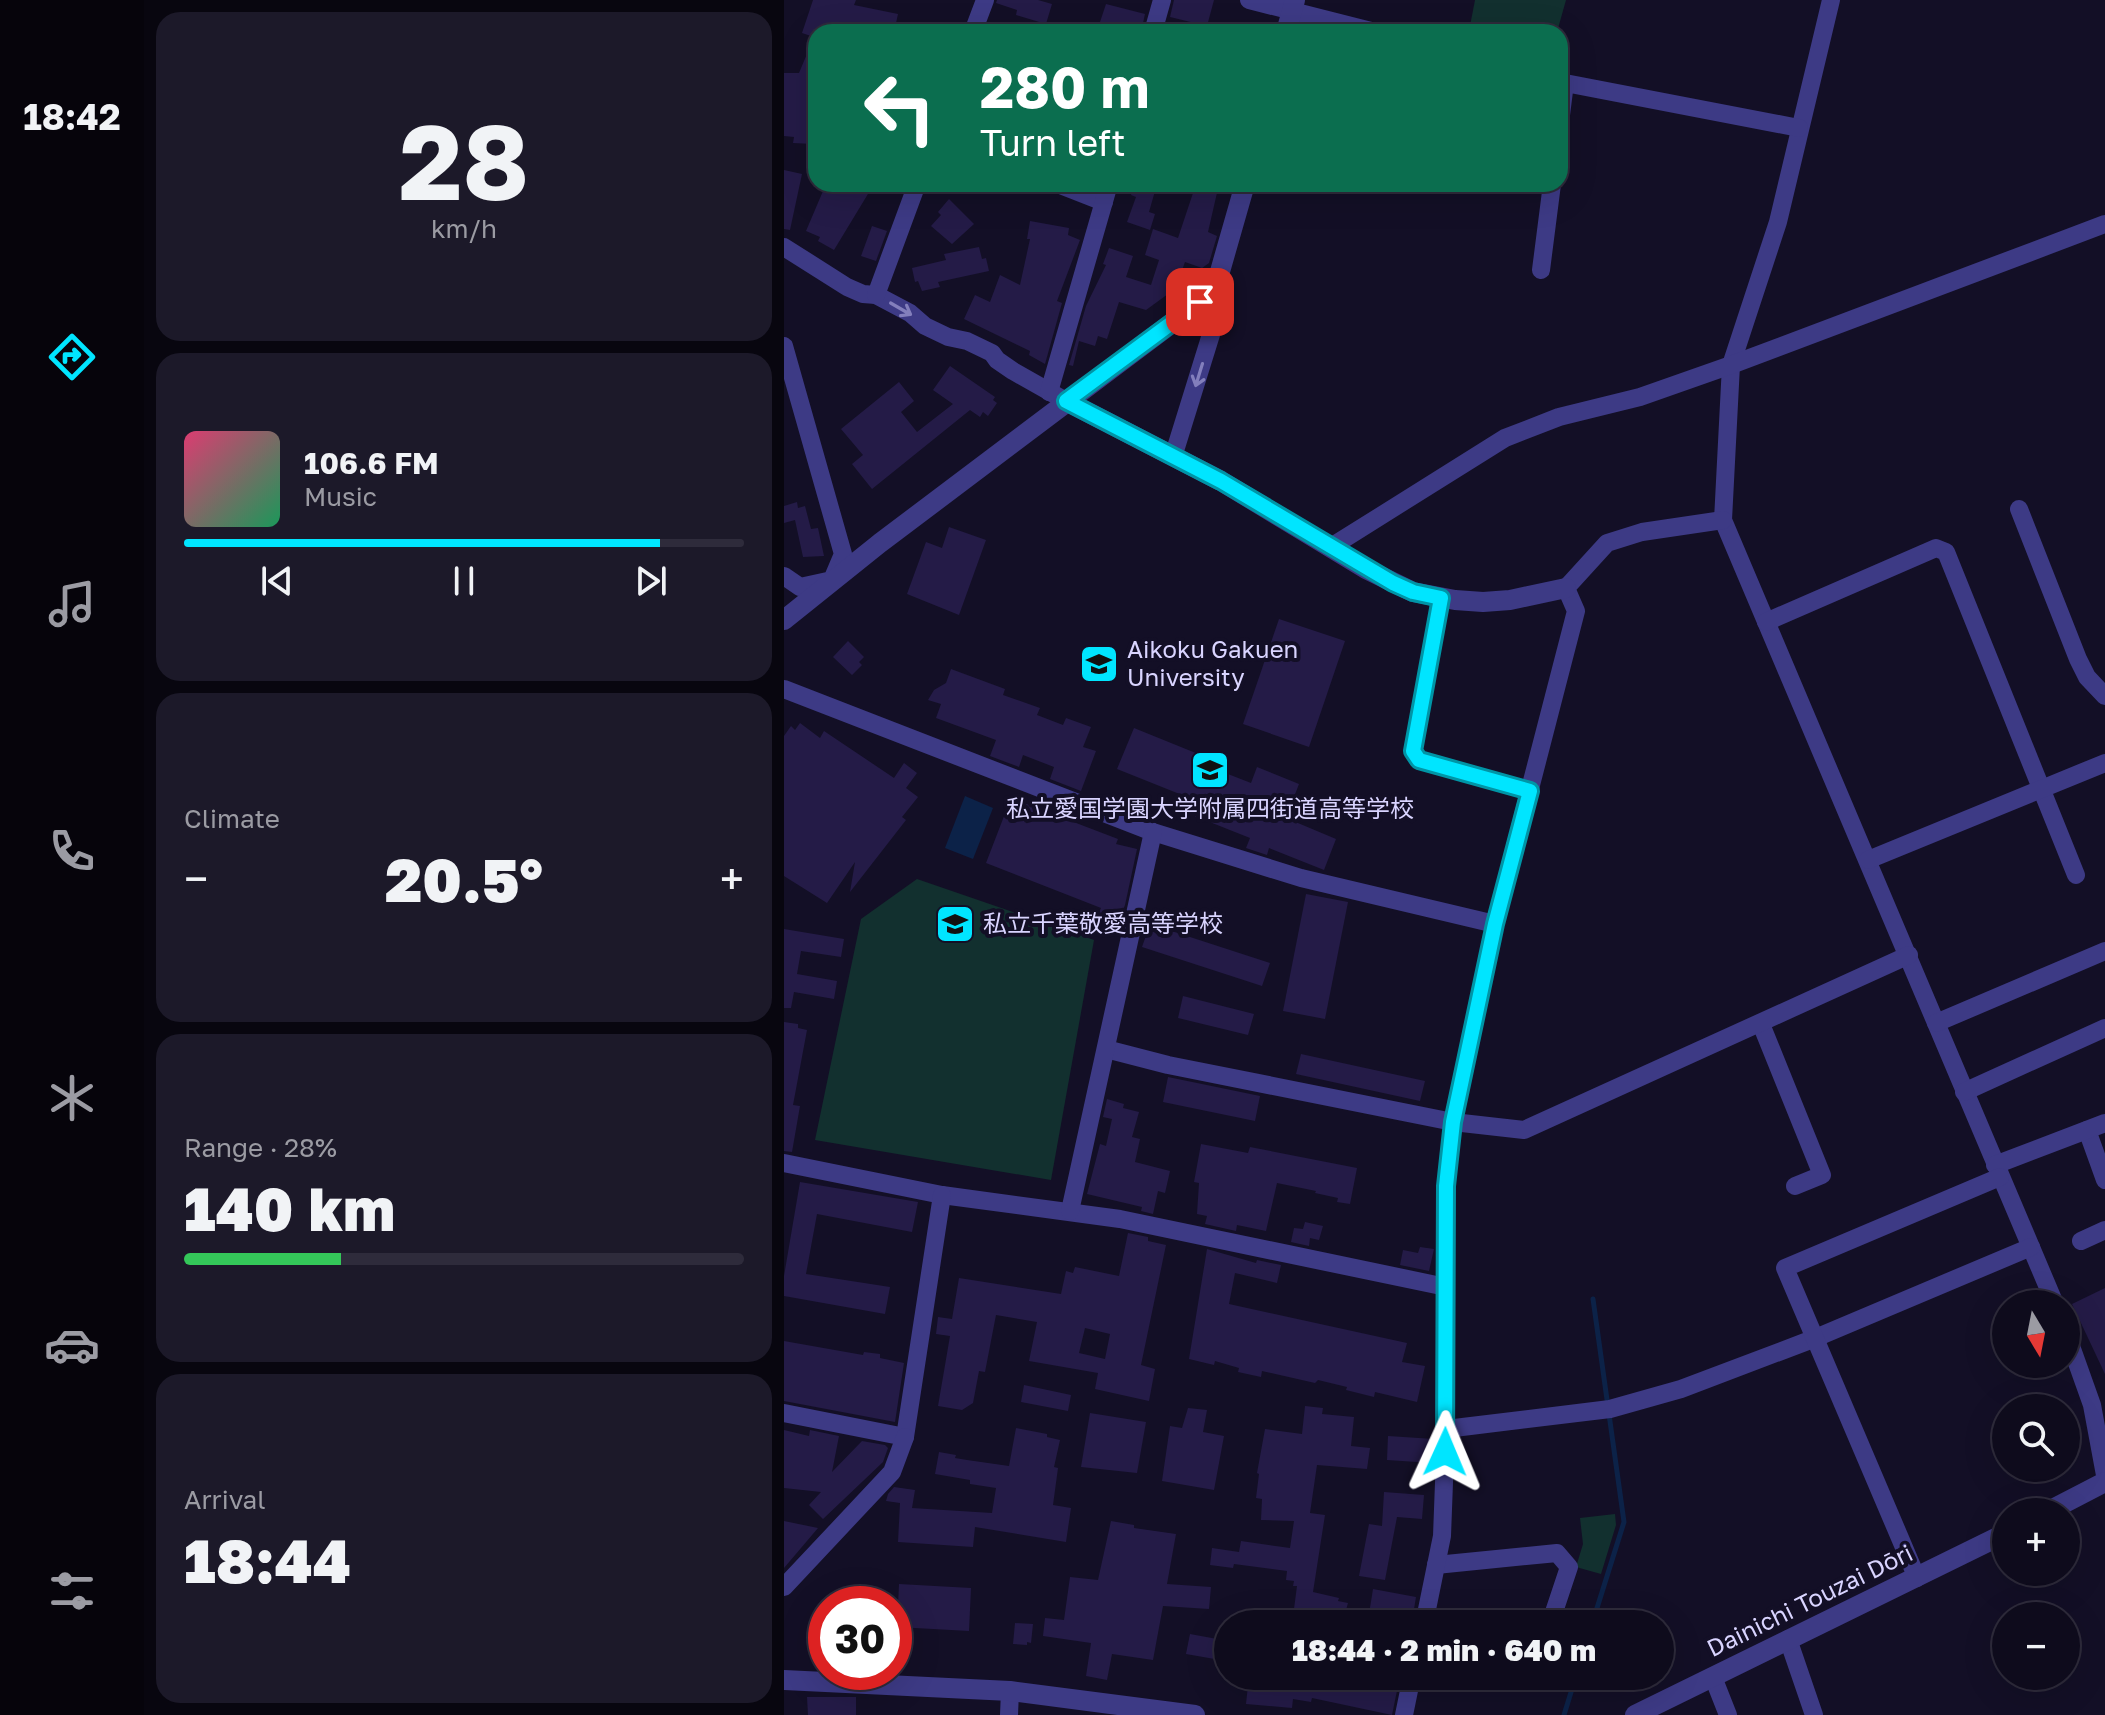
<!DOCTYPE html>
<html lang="en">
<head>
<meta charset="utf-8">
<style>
  :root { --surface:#0e0b1c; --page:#1c1929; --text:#f1f3f6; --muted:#9b9ba3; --line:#2e2b3b; --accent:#00e5ff }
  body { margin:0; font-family:"Golos Text","Noto Sans JP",sans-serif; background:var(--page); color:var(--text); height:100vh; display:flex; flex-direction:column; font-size:30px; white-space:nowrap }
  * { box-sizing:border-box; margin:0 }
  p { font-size:26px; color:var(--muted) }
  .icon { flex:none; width:44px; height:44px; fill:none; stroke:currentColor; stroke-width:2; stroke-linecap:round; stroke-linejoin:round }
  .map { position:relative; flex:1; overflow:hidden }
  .drawer { display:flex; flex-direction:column; gap:12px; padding:12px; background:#08060f; width:640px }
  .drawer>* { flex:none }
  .banner { position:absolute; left:24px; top:24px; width:760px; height:168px; border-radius:24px; box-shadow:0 8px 32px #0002,0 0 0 2px var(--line); background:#0b6e4f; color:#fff; overflow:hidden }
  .needle { width:52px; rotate:170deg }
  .tools { position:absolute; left:1208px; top:1290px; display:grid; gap:16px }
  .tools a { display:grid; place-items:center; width:88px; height:88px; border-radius:50%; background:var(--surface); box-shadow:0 8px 32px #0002,0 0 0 2px var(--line); font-size:40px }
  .speed { position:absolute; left:24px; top:1586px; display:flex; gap:16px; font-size:40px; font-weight:700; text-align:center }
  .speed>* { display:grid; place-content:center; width:104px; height:104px; border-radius:50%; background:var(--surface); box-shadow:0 8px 32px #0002,0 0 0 2px var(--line); line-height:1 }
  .speed .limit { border:12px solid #d22; background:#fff; color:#111 }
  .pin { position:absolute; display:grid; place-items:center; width:68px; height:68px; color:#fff; margin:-34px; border-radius:16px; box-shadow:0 4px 12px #0006 }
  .me { position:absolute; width:88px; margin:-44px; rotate:1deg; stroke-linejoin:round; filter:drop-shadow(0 0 6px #0008) }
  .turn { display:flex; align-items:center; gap:28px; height:168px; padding:0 40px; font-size:36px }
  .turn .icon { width:104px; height:104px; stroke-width:2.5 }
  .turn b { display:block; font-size:56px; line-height:68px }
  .big { font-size:60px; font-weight:800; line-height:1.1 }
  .drawer .tile { flex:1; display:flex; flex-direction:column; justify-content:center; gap:12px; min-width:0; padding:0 28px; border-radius:24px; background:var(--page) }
  .drawer .dial { align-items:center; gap:0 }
  .dial b { font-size:104px; line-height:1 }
  .song { display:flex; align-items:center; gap:24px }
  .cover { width:96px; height:96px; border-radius:12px; background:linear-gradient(135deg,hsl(340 70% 55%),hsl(150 70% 35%)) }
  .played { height:8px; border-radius:4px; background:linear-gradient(90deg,var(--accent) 85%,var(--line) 85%) }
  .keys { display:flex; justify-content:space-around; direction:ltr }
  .heat { display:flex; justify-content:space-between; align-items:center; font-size:44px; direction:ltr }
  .charge { height:12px; border-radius:6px; background:linear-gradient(90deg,#34c759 28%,var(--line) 0) }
  .trip { position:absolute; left:430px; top:1610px; width:460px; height:80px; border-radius:40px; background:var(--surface); box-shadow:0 8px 32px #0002,0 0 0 2px var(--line); font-weight:800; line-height:80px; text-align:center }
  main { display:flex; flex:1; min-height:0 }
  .menu { display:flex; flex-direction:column; width:144px; justify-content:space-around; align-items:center; background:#06040b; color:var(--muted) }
  .menu .icon { width:56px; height:56px }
  .menu .active { color:var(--accent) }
  .menu b { font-size:36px; color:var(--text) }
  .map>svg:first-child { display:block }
</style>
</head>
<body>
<main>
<nav class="menu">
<b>18:42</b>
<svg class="icon active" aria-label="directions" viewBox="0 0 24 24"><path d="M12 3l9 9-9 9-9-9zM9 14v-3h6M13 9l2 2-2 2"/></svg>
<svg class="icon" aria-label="music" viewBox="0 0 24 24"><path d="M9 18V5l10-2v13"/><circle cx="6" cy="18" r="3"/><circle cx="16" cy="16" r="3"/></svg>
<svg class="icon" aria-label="phone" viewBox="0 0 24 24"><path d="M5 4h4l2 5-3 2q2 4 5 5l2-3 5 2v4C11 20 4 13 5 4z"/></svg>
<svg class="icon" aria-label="climate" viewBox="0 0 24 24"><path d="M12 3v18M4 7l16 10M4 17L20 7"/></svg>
<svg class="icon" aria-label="car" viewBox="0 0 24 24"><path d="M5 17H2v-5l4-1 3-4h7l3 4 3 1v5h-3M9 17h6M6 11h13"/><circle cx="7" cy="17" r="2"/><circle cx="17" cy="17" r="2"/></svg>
<svg class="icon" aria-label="filters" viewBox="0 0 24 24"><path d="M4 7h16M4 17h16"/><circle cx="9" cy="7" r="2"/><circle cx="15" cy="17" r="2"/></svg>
</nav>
<section class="drawer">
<div class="tile dial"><b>28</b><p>km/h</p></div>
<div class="tile">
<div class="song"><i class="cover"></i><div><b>106.6 FM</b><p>Music</p></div></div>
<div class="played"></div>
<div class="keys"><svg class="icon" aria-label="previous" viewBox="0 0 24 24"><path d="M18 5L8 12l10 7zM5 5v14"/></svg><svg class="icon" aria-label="pause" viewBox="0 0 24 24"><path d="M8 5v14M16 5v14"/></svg><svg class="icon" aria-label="next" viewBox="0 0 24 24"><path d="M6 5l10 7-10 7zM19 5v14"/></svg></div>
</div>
<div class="tile"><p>Climate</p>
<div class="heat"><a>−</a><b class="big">20.5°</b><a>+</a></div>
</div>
<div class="tile"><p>Range · 28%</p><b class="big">140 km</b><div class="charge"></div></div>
<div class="tile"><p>Arrival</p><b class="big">18:44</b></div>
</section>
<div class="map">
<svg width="1321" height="1715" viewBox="0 0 1321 1715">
  <rect width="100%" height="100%" fill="#130f26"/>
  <g fill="#12302f">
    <path d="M691 0H782L773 32H689L685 31Z"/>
    <path d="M133 879 310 940 267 1180 31 1140 77 919Z"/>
    <path d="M831 1514 832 1525 817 1574 792 1567 799 1544 796 1518Z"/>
  </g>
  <path fill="#0c2248" d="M181 796 209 808 189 859 161 848Z"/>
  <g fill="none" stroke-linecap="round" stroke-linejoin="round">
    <g stroke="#0c2248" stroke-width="5">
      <path d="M808 1624 840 1522 809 1299"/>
      <path d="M780 1715 792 1676"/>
    </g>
  </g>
  <g fill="#241b47" fill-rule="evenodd">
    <path d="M29 0H72L70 5 114 14 110 32 68 25 66 32H32V138L29 144 9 143 10 137 0 136V73H15L30 37 18 33Z"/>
    <path d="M213 0H254L268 4 262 24 232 15 233 10 212 3Z"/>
    <path d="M390 0H430L423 26 386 17Z"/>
    <path d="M322 4 361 14 357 32H338L315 25Z"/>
    <path d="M0 170 18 174 6 230 0 229Z"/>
    <path d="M42 184H90L50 250 34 241 36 237 22 231Z"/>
    <path d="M351 184H373L365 212 371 214 366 230 343 222 352 197 347 195Z"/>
    <path d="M412 184H435L424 232 433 236 425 263 418 268 401 262 391 289 388 287 384 294 362 310 335 302 323 339 314 336 311 346 295 341 289 366 285 365 302 306 322 265 319 264 325 248 349 256 342 277 367 285 375 260 361 255 369 229 394 238Z"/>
    <path d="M165 199 190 224 168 244 147 226 157 215 154 212Z"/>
    <path d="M246 221 285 228 284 235 296 240 273 301 278 303 261 364 245 355 246 351 180 319 191 295 206 302 216 275 236 285 246 239H243Z"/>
    <path d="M88 226 103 231 92 261 77 256Z"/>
    <path d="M195 247 198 259 202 258 205 271 154 282 156 287 138 291 134 281 131 282 128 268 162 260 160 254Z"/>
    <path d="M166 366 211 397 209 400 213 403 204 416 199 412 196 417 186 410 88 489 68 464 79 455 57 429 115 382 130 401 117 412 133 432 169 404 149 390Z"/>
    <path d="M13 502 14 508 21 506 27 529 34 528 40 556 19 557 11 520 0 523V506Z"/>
    <path d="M165 527 202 540 175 615 123 594 142 542 158 548Z"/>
    <path d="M495 619 561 641 525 747 459 724Z"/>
    <path d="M64 641 80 657 75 662 78 665 68 675 49 657Z"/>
    <path d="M167 669 221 689 219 695 256 708 253 715 279 725 282 718 307 727 299 747 312 751 297 791 266 779 270 767 239 755 235 767 206 756 212 740 152 718 157 704 144 700 150 690 162 683Z"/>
    <path d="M16 723 36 738 40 731 110 778 120 763 133 773 122 788 134 797 118 817 122 820 66 892 71 862 43 903 0 876V736L7 726 11 730Z"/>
    <path d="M350 728 429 760 426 767 467 783 473 767 515 784 502 818 552 839 540 870 485 848 483 855 462 848 466 838 398 811 403 797 333 769Z"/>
    <path d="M227 798 334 839 332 844 353 849 341 905 332 927 312 919 317 908 202 863Z"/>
    <path d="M522 894 564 902 541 1019 499 1011Z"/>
    <path d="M366 924 486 963 478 986 358 947Z"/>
    <path d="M0 929 60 939 57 957 17 951 13 974 53 981 50 999 10 992 7 1008H0Z"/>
    <path d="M399 996 470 1014 464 1035 394 1018Z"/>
    <path d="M0 1022 14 1024V1028L23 1030 9 1105 16 1106 8 1152 0 1151Z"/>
    <path d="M517 1054 641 1081 636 1101 512 1074Z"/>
    <path d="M384 1077 476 1096 471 1121 379 1102Z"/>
    <path d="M323 1099 340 1104 339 1108 355 1112 348 1137 356 1139 351 1162 386 1171 381 1193 374 1191 369 1214 357 1211 358 1207 303 1194 316 1144 322 1146 328 1119 319 1117Z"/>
    <path d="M417 1144 464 1153 466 1147 573 1168 566 1204 553 1202 554 1198 531 1193 532 1191 493 1183 482 1231 453 1225 452 1231 421 1224 423 1216 413 1214 415 1183 410 1182Z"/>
    <path d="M16 1182 134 1202 128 1232 33 1214 22 1274 106 1287 101 1314 0 1296V1276Z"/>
    <path d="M521 1222 539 1226 535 1240 526 1238 525 1246 507 1242 510 1228 519 1229Z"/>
    <path d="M344 1233 364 1237V1241L382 1245 357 1365 371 1369 365 1401 311 1389 314 1373 245 1361 253 1322 212 1315 201 1372 195 1371 189 1403 178 1410 154 1406 166 1336 152 1334 154 1317 168 1319 175 1278 277 1294 282 1271 289 1273 291 1267 335 1276ZM301 1328 326 1334 321 1359 295 1353Z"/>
    <path d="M636 1247 650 1249 645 1271 616 1265 619 1250 634 1253Z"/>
    <path d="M423 1249 472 1263 473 1260 497 1265 493 1283 451 1273 445 1304 623 1343 618 1362 641 1366 633 1402 591 1392 590 1397 562 1390 563 1387 534 1380 531 1383 478 1371 477 1377 454 1372 455 1368 431 1361 430 1365 405 1359Z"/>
    <path d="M1321 1288V1374L1288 1304Z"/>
    <path d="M0 1341 79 1355 80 1352 96 1354V1358L120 1363 111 1422 0 1401Z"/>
    <path d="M240 1385 287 1395 284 1411 237 1402Z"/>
    <path d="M521 1406 539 1408 538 1414 570 1417 567 1446 586 1448 583 1469 533 1465 526 1513 541 1515 529 1592 555 1598 554 1601 564 1603 558 1624H508L513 1586H509L510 1581 502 1580 503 1571 450 1564 449 1568 426 1565 428 1548 455 1552 457 1541 506 1548 510 1521 477 1520 478 1499 472 1498 475 1474 473 1473 481 1429 518 1434Z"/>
    <path d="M404 1408 423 1410 419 1432 440 1436 430 1490 378 1481 386 1426 398 1428Z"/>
    <path d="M306 1413 362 1422 353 1473 297 1467Z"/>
    <path d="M232 1428 263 1434V1437L276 1440 270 1467 274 1468 269 1505 287 1508 282 1542 191 1527 189 1547 114 1542 116 1503 102 1501 104 1494 110 1487 131 1490 128 1508 208 1513 212 1488 186 1484V1480L151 1474 155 1452 172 1455 171 1458 183 1460 225 1466Z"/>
    <path d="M0 1430 25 1436 26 1430 55 1436 48 1472 78 1441 101 1445 104 1448 99 1462 39 1519 25 1505 37 1492 0 1488Z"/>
    <path d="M604 1436 650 1439 648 1463 603 1460Z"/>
    <path d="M600 1492 640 1495 638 1519 613 1517 601 1580 575 1576 585 1524 598 1526Z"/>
    <path d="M0 1521 34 1528 0 1568Z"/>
    <path d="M327 1521 350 1525V1528L392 1534 383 1584 427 1587 425 1609 379 1606 369 1660 328 1654 323 1680 302 1676 307 1643 259 1636 261 1618 280 1620 286 1577 314 1580Z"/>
    <path d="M115 1584 187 1588 185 1631 113 1627Z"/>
    <path d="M589 1589 632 1597 628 1621 585 1614Z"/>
    <path d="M231 1623 249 1624 247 1643 243 1642V1645L229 1644Z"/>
    <path d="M406 1634 444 1641 442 1661 402 1654Z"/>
    <path d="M465 1676H555L554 1679 593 1683 595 1676H616L608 1715 528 1698 527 1702 509 1699 508 1708 462 1704Z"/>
    <path d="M23 1697H72V1715H24Z"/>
  </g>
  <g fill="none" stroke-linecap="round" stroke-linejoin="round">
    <g stroke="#3d3a85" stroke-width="18">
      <path d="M465 0 591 32"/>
      <path d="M1047 0 994 222 947 365 939 520 1271 1304"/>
      <path d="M189 32 201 0"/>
      <path d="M369 32 378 0"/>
      <path d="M776 82 1015 128"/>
      <path d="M776 123 781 83"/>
      <path d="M274 184 320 202"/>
      <path d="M0 247 63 287 79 294 92 295 126 313 141 326 164 337 183 341 208 353 213 360 229 371 282 401"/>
      <path d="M757 270 768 184"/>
      <path d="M92 295 133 184"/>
      <path d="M0 346 59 554 48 580 16 587 0 576"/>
      <path d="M265 392 325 184"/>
      <path d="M389 457 429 328 416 302"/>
      <path d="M1235 509 1294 659 1303 677 1321 696"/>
      <path d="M547 547 721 438 775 417 856 397 947 365 1321 224"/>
      <path d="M657 598 629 751 635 760 746 791"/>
      <path d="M982 622 1152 548 1162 552 1292 875"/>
      <path d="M0 689 369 832 517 878 711 924"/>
      <path d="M1084 860 1321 763"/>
      <path d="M1152 1023 1321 951"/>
      <path d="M977 1024 1038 1175 1011 1186"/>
      <path d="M322 1049 384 1065 669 1122 740 1130 1125 955"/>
      <path d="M1180 1092 1321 1028"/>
      <path d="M1303 1130 1321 1180"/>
      <path d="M0 1163 158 1195 336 1219 662 1287"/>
      <path d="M1211 1165 1321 1123"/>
      <path d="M286 1211 369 832"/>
      <path d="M1297 1241 1321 1230"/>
      <path d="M1282 1332 1308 1405 1321 1475"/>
      <path d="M0 1413 121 1437 158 1195"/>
      <path d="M662 1429 826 1409 897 1389 1029 1339 1247 1247"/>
      <path d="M652 1565 773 1553 785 1567 766 1624"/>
      <path d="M1133 1578 1001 1268 1216 1177"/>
      <path d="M0 1587 108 1472 121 1437"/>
      <path d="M640 1624 658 1536 662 1429V1186L669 1122 711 924 792 611 782 588 823 543 858 532 939 520"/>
      <path d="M1004 1639 1030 1715"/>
      <path d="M929 1677 944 1715"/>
      <path d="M225 1715 226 1691"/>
      <path d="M620 1715 628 1676"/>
    </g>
    <g stroke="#3d3a85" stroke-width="20">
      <path d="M502 32 511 0"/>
      <path d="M282 401 437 481 582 569 629 592 671 600 699 602 726 600 782 588"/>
      <path d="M0 620 96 543 416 302 433 282 461 184"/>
      <path d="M1263 1512 1321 1482"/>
      <path d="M0 1680 226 1691 411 1715"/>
      <path d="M851 1715 1222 1533"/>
    </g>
  </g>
  <defs><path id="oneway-shaft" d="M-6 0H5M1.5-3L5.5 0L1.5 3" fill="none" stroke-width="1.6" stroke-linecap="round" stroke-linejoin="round" transform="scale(2)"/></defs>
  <g stroke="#837fbc">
    <use href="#oneway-shaft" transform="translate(117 309) rotate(30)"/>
    <use href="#oneway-shaft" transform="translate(415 375) rotate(107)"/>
  </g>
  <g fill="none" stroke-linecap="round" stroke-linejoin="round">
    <defs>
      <path id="route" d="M416 302 282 401 437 481 609 583 629 592 657 598 629 751 635 760 746 791 711 924 669 1122 662 1186 661 1452"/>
    </defs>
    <use href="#route" stroke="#0095a6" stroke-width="20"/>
    <use href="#route" stroke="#00e5ff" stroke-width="14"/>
  </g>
  <defs>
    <symbol id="university-square" viewBox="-11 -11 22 22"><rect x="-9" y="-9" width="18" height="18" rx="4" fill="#00e5ff" stroke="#130f26"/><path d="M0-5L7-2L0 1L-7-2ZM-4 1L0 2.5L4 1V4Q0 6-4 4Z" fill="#111"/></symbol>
    <symbol id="school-square" viewBox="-11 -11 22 22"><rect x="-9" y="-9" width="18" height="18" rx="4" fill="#00e5ff" stroke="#130f26"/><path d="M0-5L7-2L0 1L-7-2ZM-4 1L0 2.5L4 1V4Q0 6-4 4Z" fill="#111"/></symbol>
  </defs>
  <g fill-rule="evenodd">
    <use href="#university-square" x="293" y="642" width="44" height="44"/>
    <use href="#school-square" x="404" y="748" width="44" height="44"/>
    <use href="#school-square" x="149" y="902" width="44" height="44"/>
  </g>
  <g text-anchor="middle" stroke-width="8" stroke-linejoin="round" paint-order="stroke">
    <g font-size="24" fill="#d9d4ff" stroke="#130f26" text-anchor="start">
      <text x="343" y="658">Aikoku Gakuen<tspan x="343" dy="28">University</tspan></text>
      <text x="426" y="817" text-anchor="middle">私立愛国学園大学附属四街道高等学校</text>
      <text x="199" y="932">私立千葉敬愛高等学校</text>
    </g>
    <g font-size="24" fill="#d9d4ff" stroke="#130f26">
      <text transform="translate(1026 1601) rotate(-26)" y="8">Dainichi Touzai Dōri</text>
    </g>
  </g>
</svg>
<div class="tools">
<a><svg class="needle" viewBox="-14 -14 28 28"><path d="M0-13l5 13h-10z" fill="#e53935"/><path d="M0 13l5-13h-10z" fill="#9b9ba3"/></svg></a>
<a><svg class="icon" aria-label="search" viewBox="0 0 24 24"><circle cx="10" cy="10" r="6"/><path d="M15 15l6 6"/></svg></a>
<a>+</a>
<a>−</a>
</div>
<div class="speed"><div class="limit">30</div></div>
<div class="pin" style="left:416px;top:302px;background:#d93025"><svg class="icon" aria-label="arrive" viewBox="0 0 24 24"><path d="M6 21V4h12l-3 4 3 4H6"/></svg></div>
<svg class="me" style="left:661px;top:1452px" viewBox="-20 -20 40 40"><path d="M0-17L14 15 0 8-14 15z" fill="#00e5ff" stroke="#fff" stroke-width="4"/></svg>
<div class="trip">18:44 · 2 min · 640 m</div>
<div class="banner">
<div class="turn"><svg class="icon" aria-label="left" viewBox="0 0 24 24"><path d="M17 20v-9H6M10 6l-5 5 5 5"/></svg><div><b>280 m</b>Turn left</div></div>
</div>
</div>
</main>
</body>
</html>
